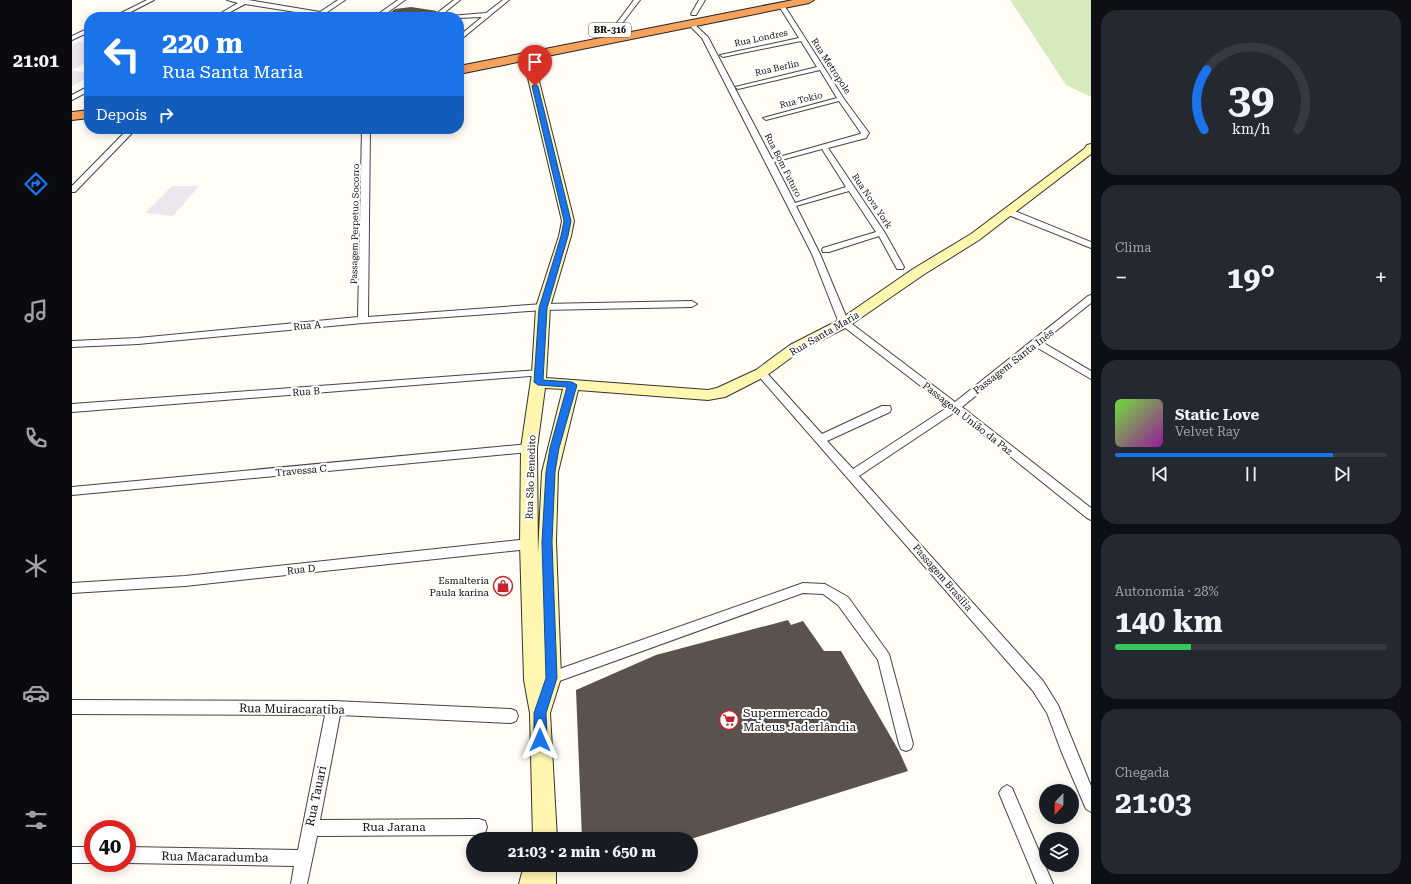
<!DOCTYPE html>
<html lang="pt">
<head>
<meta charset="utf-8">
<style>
  :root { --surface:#171b24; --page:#242831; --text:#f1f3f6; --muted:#9ea1a6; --line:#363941; --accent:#1a73e8 }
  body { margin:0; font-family:"Roboto Serif",serif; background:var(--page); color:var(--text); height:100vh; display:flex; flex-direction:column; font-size:15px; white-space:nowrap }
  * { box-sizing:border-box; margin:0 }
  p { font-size:13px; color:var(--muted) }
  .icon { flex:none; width:22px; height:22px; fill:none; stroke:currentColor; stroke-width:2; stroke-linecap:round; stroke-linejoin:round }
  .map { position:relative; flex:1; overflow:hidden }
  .side { display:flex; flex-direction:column; gap:10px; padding:10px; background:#0d0f14; width:320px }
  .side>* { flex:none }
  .banner { position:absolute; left:12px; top:12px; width:380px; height:122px; border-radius:16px; box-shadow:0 2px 10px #0003; background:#1a73e8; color:#fff; overflow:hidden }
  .needle { width:26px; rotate:202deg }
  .tools { position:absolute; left:967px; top:784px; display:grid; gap:8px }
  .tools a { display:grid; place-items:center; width:40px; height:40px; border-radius:50%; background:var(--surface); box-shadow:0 2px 10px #0003; font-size:20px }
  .speed { position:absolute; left:12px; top:820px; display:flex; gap:8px; font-size:20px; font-weight:700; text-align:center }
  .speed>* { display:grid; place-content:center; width:52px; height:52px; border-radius:50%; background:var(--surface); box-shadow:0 2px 10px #0003; line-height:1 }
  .speed .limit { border:6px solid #d22; background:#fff; color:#111 }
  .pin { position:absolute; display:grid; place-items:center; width:34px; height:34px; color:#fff; margin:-41px -17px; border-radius:50% 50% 50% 0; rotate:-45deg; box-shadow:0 0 4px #0007 }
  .pin .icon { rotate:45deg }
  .me { position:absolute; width:44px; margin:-22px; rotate:0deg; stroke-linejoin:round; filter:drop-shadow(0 0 3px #0008) }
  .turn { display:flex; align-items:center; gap:14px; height:84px; padding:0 12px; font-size:18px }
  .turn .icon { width:52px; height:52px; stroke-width:2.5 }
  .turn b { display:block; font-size:28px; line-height:34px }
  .then { display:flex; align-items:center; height:38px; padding:0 12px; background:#0003; gap:8px; font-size:15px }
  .big { font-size:30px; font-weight:700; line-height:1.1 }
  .side .tile { flex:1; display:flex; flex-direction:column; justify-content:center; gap:6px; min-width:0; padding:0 14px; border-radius:16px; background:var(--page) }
  .side .dial { align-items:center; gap:0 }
  .dial svg { height:104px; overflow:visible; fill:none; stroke:var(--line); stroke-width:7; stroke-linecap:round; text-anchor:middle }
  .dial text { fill:var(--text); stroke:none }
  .song { display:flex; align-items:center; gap:12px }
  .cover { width:48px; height:48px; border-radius:6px; background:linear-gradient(135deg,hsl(100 70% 55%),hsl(300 70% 35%)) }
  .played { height:4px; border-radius:2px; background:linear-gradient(90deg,var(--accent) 80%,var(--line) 80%) }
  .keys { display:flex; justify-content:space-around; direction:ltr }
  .heat { display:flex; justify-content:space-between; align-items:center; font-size:22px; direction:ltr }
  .charge { height:6px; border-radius:3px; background:linear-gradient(90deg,#34c759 28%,var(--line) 0) }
  .trip { position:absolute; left:394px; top:832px; width:232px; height:40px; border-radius:20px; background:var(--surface); box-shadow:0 2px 10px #0003; font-weight:700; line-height:40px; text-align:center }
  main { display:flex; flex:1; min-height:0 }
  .tabs { display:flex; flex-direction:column; width:72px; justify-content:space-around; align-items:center; background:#090b0e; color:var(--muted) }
  .tabs .icon { width:28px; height:28px }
  .tabs .selected { color:var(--accent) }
  .tabs b { font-size:18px; color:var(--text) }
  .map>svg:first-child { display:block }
</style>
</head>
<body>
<main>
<nav class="tabs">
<b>21:01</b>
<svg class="icon selected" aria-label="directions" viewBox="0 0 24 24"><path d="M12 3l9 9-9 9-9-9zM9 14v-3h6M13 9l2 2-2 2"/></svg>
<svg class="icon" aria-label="music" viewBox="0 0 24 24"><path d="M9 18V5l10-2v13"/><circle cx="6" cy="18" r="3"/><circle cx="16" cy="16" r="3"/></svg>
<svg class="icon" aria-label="phone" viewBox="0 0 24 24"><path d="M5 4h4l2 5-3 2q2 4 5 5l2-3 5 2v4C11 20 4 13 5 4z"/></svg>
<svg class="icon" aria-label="climate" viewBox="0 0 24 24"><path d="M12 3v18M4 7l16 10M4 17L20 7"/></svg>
<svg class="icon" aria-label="car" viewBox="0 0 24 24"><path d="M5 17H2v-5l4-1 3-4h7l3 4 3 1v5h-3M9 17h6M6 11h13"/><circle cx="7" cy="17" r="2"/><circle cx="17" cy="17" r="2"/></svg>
<svg class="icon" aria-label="filters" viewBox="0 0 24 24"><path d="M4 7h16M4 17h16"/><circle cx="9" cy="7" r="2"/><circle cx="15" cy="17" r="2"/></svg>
</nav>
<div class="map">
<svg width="1019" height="884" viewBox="0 0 1019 884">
  <rect width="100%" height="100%" fill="#fffdf5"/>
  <g fill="#eee6ef">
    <path d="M6 42 17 43V61L0 70V45Z"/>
    <path d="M1 70 17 74V77L0 86V71Z"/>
    <path d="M100 186H127L101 216 73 213Z"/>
  </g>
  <g fill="#d5ebbd">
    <path d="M938 0H1019V97L994 85Z"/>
    <path d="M216 10 244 14 240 17H198Z"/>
  </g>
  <g fill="#5a524d">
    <path d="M339 7 365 11 359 17H312L323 9Z"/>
    <path d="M716 620 719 625 731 621 752 651H769L827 751 836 771 619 839H510L504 690 584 655Z"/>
  </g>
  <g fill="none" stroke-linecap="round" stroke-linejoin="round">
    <defs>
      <g id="street">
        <path d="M75 0H82L49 17H41Z"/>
        <path d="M155 0H176L248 12 266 0H273L254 13 274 17 250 16 243 17V15L173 4 149 17H142L166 3Z"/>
        <path d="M326 0H333L309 17H302Z"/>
        <path d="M382 0H388L367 17H360Z"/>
        <path d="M431 0H437L387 41V36L410 17 387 18V17H377L378 16 414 13Z"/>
        <path d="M562 0H568L545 30H541V28Z"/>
        <path d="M627 0H633L624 15H620L619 14Z"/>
        <path d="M708 5H712L772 99 797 133 794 138 756 148 813 233 832 267 831 269H825L807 236 757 252H751L750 250 751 248 804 232 777 191 724 206 748 254 776 321 883 402 1016 296 1019 295V303L970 342 1019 371V379L964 347 890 407 1019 508V520L1015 518 883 412 787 476 971 681 986 705 1019 786V812L1014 809 990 753 975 713 961 691 684 373 685 371H693L750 434 810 406H818L819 409 818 412 755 441 781 469 876 407 767 323 740 254 630 38 616 24 621 23 636 37 700 159 788 134 789 133 767 101 694 120 691 118 765 98 748 70 666 89 663 87 745 67 729 41 651 57 648 55 727 38 707 6ZM750 149 774 187 723 203 702 162Z"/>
        <path d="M17 28V32L0 40V36Z"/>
        <path d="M17 86V91L0 100V95Z"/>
        <path d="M56 129H64L3 192H0V186Z"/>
        <path d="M290 129H298L296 317 471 304 620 301 625 304 620 307 471 310 291 323 66 344 0 347V341L66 338 286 317Z"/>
        <path d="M934 210H940L1019 242V248L934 214Z"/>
        <path d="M467 370 472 373 471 375 0 412V404Z"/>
        <path d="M457 444 461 445 463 448 461 451 457 452 0 495V487Z"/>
        <path d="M457 539 461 541 463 544 461 547 457 549 113 586 0 593V583L113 576Z"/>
        <path d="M731 583 753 584 776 597 817 654 841 744 839 749 834 751 829 749 827 744 806 660 766 605 751 594 731 593 479 684 474 682 472 678 474 674 479 672Z"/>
        <path d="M0 700 262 701 439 709 444 711 446 716 444 721 439 723 268 715 248 820 407 819 413 821 415 827 413 833 407 835 245 836 235 884H219L222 866 55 863V847L226 850 253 715 0 714Z"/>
        <path d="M935 785 940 788 981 884H965L927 793 930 788Z"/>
        <rect x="0" y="847" width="21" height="16"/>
      </g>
      <g id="secondary">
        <path d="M456 54 461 57 502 221 499 236 478 307 474 378 636 390 645 388 684 370 718 345 767 320 841 269 899 234 1012 149 1015 145 1019 144V154L907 240 851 275 777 326 728 351 694 376 653 397 636 400 506 390 486 472 484 541 489 678 478 713 485 839H461L458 713 452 680 448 544 449 448 460 373 464 307 487 236 490 221 451 57ZM473 388 491 389 470 472 466 554 465 448Z"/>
        <path d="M452 865H484V884H447Z"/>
      </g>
      <g id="highway">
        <path d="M721 0H742L737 3 387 74V66Z"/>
        <path d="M17 110V118L0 120V112Z"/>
      </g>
    </defs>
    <use href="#street" stroke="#444" stroke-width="2"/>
    <use href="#secondary" stroke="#333" stroke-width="2"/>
    <use href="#highway" stroke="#222" stroke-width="2"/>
    <use href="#street" fill="#fff" fill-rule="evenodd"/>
    <use href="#secondary" fill="#fff6b0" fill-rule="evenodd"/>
    <use href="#highway" fill="#f5a25d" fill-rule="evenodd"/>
  </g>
  <path fill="#1a73e8" stroke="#114b97" d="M463 84 466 86 499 221 496 236 475 308 471 380 500 382 505 385 487 448 483 472 480 542 485 678 474 713 475 740 473 744 468 746 464 744 462 740V713L474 678 470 542 474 472 478 448 495 387 466 385 462 382 467 308 489 236 492 221 460 86Z"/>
  <defs>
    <symbol id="shop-ring" viewBox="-11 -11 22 22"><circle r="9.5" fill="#fff" stroke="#c4262e" stroke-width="1.5"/><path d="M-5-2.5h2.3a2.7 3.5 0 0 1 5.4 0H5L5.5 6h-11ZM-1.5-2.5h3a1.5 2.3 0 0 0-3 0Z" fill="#c4262e"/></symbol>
    <symbol id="supermarket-ring" viewBox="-11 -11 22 22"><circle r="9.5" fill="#fff" stroke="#c4262e" stroke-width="1.5"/><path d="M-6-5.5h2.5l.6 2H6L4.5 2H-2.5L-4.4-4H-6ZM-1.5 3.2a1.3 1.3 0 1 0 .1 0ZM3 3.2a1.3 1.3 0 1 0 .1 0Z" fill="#c4262e"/></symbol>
  </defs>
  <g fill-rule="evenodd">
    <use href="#shop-ring" x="420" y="575" width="22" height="22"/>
    <use href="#supermarket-ring" x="646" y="709" width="22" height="22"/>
  </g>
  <g text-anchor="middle" stroke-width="4" stroke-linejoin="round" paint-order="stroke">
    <rect fill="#fff" stroke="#585858" stroke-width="1" x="517" y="23" width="42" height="14" rx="3"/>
    <g font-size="9" font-weight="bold" fill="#111">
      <text x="538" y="33">BR-316</text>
    </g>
    <g font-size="9" fill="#111" stroke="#fff">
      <text transform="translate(689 38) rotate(-12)" y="3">Rua Londres</text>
      <text transform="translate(759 66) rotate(57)" y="3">Rua Metropole</text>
      <text transform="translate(705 68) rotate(-13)" y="3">Rua Berlin</text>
      <text transform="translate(729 100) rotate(-14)" y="3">Rua Tokio</text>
      <text transform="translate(711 165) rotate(63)" y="3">Rua Bom Futuro</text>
      <text transform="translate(800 201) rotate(56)" y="3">Rua Nova York</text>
      <text transform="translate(283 224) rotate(-89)" y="3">Passagem Perpetuo Socorro</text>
    </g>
    <g font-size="10" fill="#111" stroke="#fff">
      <text transform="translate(235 325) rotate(-5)" y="4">Rua A</text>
      <text transform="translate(752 333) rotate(-30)" y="4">Rua Santa Maria</text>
      <text transform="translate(941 361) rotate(-38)" y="4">Passagem Santa Inês</text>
      <text transform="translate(234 391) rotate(-4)" y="4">Rua B</text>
      <text transform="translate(896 418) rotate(38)" y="4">Passagem União da Paz</text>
      <text transform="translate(229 470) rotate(-5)" y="4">Travessa C</text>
      <text transform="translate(458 477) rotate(-88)" y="4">Rua São Benedito</text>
      <text transform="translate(229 569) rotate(-6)" y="4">Rua D</text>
      <text transform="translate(871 577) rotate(49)" y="4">Passagem Brasília</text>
    </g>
    <g font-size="10" fill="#111" stroke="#fff" text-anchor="end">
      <text x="417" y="584">Esmalteria<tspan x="417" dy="12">Paula karina</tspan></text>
    </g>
    <g font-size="12" fill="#111" stroke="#fff">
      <text transform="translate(220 709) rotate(1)" y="4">Rua Muiracaratiba</text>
      <text transform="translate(244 796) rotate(-78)" y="4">Rua Tauari</text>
      <text x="322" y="831">Rua Jarana</text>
      <text transform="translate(143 857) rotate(1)" y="4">Rua Macaradumba</text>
    </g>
    <g font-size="12" fill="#111" stroke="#fff" text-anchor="start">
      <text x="671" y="717">Supermercado<tspan x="671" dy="14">Mateus Jaderlândia</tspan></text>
    </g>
  </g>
</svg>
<div class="tools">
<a><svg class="needle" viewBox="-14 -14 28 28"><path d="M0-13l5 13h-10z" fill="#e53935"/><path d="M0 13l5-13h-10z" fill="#9ea1a6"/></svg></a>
<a><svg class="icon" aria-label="layers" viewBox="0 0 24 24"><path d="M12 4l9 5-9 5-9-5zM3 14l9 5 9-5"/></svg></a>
</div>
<div class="speed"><div class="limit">40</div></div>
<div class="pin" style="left:463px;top:86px;background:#d93025"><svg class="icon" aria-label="arrive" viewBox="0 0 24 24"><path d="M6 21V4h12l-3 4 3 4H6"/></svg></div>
<svg class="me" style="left:468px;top:740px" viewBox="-20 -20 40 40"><path d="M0-17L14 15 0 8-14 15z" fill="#1a73e8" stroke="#fff" stroke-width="4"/></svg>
<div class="trip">21:03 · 2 min · 650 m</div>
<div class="banner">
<div class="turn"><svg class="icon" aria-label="left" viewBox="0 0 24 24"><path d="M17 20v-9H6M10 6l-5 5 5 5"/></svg><div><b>220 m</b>Rua Santa Maria</div></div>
<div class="then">Depois<svg class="icon" aria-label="right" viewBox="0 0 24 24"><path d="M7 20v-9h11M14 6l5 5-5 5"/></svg></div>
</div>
</div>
<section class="side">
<div class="tile dial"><svg viewBox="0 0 100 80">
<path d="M14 69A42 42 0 1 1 86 69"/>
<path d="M14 69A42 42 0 0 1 16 23" stroke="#1a73e8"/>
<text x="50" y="56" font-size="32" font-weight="700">39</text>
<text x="50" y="72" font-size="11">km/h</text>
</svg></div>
<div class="tile"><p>Clima</p>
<div class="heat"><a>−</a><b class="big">19°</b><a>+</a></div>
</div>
<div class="tile">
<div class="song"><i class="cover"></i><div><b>Static Love</b><p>Velvet Ray</p></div></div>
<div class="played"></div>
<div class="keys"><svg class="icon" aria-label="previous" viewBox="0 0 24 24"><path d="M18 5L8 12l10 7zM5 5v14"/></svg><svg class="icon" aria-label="pause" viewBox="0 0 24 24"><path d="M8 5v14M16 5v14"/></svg><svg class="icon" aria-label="next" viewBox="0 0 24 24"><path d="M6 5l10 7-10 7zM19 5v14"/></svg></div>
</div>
<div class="tile"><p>Autonomia · 28%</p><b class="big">140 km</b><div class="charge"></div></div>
<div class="tile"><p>Chegada</p><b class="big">21:03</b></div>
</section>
</main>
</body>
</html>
